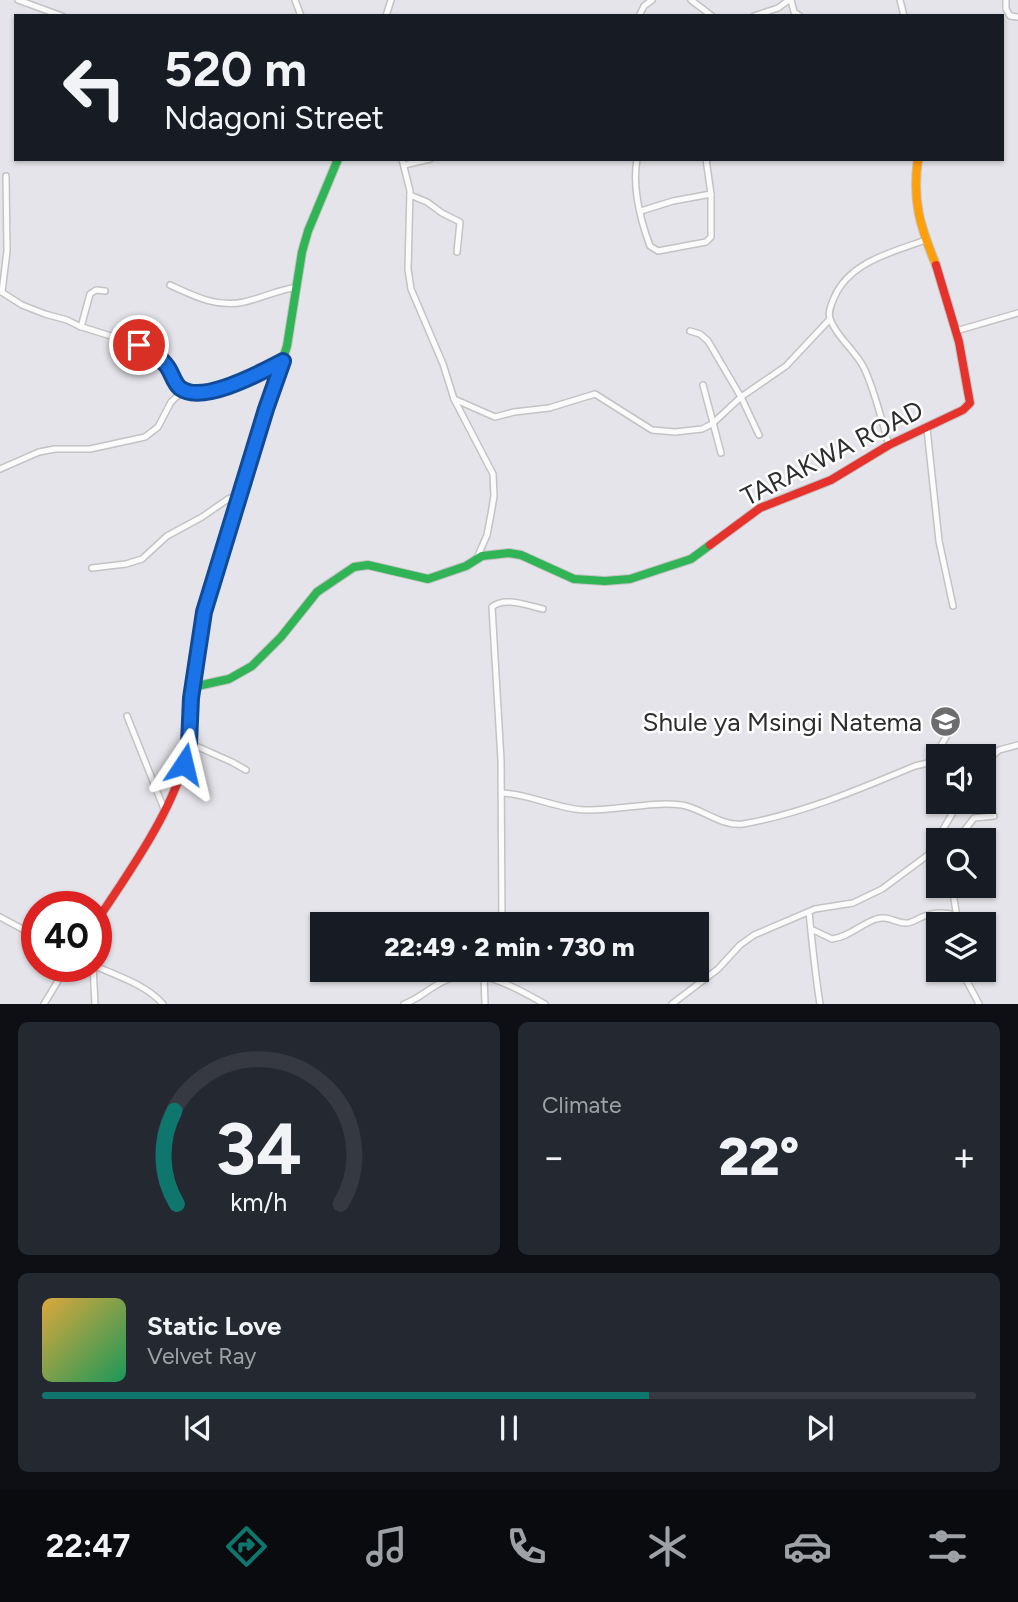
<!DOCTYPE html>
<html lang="en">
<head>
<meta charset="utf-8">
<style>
  :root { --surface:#171b24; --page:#242831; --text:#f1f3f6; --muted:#9ea1a6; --line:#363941; --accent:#0f766e }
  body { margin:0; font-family:Figtree,sans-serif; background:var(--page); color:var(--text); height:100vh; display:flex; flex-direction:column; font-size:26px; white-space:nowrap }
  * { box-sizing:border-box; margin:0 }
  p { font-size:23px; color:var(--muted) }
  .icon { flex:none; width:38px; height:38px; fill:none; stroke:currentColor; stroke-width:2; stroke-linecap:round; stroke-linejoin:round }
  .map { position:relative; height:1004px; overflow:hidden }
  .sheet { display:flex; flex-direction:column; gap:18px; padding:18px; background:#0d0f14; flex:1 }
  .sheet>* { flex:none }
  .top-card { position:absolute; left:14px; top:14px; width:990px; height:147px; border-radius:0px; box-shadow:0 2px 5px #0004; background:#171b24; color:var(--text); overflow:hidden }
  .fabs { position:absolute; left:926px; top:744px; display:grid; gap:14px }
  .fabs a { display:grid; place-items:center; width:70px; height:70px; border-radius:0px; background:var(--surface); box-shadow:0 2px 5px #0004; font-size:35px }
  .speed { position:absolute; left:21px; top:891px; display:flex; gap:14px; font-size:35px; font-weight:700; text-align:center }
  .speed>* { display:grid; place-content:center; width:91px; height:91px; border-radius:50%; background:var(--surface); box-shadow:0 2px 5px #0004; line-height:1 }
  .speed .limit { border:10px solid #d22; background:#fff; color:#111 }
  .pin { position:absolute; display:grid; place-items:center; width:60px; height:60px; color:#fff; margin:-30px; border:4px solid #fff; border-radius:50%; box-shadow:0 2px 7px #0007 }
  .me { position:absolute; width:77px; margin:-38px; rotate:10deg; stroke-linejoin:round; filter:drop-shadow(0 0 5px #0008) }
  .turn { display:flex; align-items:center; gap:24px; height:147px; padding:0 35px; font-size:32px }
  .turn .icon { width:91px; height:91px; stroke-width:2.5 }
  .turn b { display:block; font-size:49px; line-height:60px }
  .big { font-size:52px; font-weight:800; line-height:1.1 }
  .sheet .tile { flex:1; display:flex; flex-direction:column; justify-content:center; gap:10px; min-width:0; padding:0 24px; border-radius:10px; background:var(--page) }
  .sheet .dial { align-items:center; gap:0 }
  .dial svg { height:182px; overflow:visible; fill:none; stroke:var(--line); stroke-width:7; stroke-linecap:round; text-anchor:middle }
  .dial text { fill:var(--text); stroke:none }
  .song { display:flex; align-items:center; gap:21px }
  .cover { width:84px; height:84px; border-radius:10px; background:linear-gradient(135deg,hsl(40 70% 55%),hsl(150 70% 35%)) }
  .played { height:7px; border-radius:4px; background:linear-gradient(90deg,var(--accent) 65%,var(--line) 65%) }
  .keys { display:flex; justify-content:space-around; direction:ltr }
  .heat { display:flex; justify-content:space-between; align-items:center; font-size:38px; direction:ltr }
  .sheet .tiles { flex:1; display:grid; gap:18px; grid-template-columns:1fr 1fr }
  .tile:last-child { grid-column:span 2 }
  .trip { position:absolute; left:310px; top:912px; width:399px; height:70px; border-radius:0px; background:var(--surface); box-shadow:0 2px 5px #0004; font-weight:800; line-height:70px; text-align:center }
  .dock { display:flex; height:112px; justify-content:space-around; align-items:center; background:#090b0e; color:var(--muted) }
  .dock .icon { width:49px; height:49px }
  .dock .on { color:var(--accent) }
  .dock b { font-size:32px; color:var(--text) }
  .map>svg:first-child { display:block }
</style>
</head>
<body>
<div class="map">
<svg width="1018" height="1004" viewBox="0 0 1018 1004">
  <rect width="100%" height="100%" fill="#e4e4ea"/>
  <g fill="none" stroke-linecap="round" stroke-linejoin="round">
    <defs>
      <g id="street">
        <path d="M18 0 62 16"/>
        <path d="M295 0 301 16"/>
        <path d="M691 0 712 16"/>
        <path d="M791 0 794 12 800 16"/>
        <path d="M900 0 904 16"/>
        <path d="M1006 0V9L1010 16 1018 17"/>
        <path d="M386 16 391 0"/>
        <path d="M639 16 644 6 652 0"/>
        <path d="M754 16 778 8 789 0"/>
        <path d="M402 159 410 191 408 269 411 289 443 364 454 399 493 474 494 496 491 514 487 535 477 558"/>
        <path d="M637 159C632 188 640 219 650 246L658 251 706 242 711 237V194L706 159"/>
        <path d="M404 165 430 159"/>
        <path d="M410 195 427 202 442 213 460 222 457 252"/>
        <path d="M641 211 673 201 711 194"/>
        <path d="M170 285C194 296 217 308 244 302 262 298 278 290 297 287"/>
        <path d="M0 291 22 305 45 314 67 320 79 326 139 345 166 365 176 384 183 391C217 397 252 378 281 362"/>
        <path d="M2 292 7 251 6 176"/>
        <path d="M81 327 90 294 96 290 105 291"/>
        <path d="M690 331 700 334 708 341 741 397 759 435"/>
        <path d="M956 331 1018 313"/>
        <path d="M703 385 721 453"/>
        <path d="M454 399 495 417 514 412 549 408 595 394 652 430 675 432 702 429 712 424 741 397 786 366 830 319"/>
        <path d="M927 429 939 541 953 606"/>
        <path d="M889 445C881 419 875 391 864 368 855 350 837 338 830 319 828 312 831 305 834 298 849 262 892 252 926 240"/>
        <path d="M0 469 39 452 55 449H90L145 437 158 427 171 402 183 391"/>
        <path d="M92 568 126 564 142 559 167 536 202 517 228 499 240 494"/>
        <path d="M127 716 164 809"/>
        <path d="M189 743 232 762 246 770"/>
        <path d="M984 763 999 750 1018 745"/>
        <path d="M938 779 932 762 947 735"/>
        <path d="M502 793C530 794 557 809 585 810 617 811 650 801 682 805 701 808 722 827 743 824 801 814 860 789 915 766L932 762"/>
        <path d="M957 840 974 818 994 816"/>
        <path d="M952 886 958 924"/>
        <path d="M809 912C812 942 815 973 820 1004"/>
        <path d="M0 917 37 937"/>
        <path d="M502 924 501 760 492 607C505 596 528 606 543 609"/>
        <path d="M813 930 832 939C849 937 861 924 876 919 890 915 896 924 907 923 911 923 918 919 922 917 934 912 947 912 958 916"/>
        <path d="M93 966 95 1004"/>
        <path d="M95 966C118 976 146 985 163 1004"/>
        <path d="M502 970V982"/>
        <path d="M961 970 979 1004"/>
        <path d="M484 976 485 1004"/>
        <path d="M44 1004 67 966"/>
        <path d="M404 1004C419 999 428 989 442 982 478 963 513 987 545 1004"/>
        <path d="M672 1004 718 969 740 945 754 935 815 909 853 903 882 889 928 855 959 802"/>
      </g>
      <g id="fast">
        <path d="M209 592 287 346 302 252 308 231 338 159"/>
        <path d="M193 687 229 679 252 666 281 637 317 592 354 567 368 565 428 579 466 566 482 556 509 553 521 555 574 579 605 581 630 579 691 559 710 545"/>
      </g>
      <path id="slow" d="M918 159C912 201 920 226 936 265"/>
      <g id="jam">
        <path d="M710 545 760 508 831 480 889 445 963 410 970 403 959 342 936 265"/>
        <path d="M96 922C126 877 170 815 184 763 193 732 192 698 196 667 198 642 203 616 209 592"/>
      </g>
    </defs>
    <use href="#street" stroke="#c3c3c4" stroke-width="8"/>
    <use href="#fast" stroke="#c3c3c4" stroke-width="10"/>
    <use href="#slow" stroke="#c3c3c4" stroke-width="10"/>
    <use href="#jam" stroke="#c3c3c4" stroke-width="10"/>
    <use href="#street" stroke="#fbfbfc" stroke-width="5"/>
    <use href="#fast" stroke="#30b455" stroke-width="8"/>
    <use href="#slow" stroke="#ff9f0a" stroke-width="8"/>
    <use href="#jam" stroke="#e5322d" stroke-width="8"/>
  </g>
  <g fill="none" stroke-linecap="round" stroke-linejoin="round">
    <defs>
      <path id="route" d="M139 345C149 350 159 356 166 365 172 372 173 382 180 388 202 405 262 372 283 361L266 409 204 612 191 698 189 743 184 764"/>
    </defs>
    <use href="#route" stroke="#114b97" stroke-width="18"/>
    <use href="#route" stroke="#1a73e8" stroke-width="12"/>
  </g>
  <defs>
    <symbol id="school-disc" viewBox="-11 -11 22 22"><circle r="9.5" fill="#6d6d6f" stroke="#fff"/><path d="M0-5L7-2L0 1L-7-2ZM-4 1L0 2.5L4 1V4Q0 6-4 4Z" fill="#fff"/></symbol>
  </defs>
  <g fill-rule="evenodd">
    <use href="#school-disc" x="928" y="704" width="35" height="35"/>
  </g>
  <g text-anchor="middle" stroke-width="5" stroke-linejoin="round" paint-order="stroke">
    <g font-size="26" fill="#2d2d2d" stroke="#fff">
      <text transform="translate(832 453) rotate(-27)" y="9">TARAKWA ROAD</text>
    </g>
    <g font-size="26" fill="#2d2d2d" stroke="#fff" text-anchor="end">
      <text x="922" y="731">Shule ya Msingi Natema</text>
    </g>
  </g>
</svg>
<div class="fabs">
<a><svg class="icon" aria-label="sound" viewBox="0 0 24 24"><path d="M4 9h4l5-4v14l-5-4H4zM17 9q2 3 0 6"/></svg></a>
<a><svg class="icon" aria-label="search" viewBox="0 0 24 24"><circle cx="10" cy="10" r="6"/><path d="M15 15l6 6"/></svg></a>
<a><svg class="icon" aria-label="layers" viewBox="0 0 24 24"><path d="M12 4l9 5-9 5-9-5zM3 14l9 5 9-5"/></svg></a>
</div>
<div class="speed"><div class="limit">40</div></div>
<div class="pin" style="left:139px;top:345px;background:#d93025"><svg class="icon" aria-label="arrive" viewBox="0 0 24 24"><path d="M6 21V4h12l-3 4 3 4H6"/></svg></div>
<svg class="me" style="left:184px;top:764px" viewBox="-20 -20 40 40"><path d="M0-17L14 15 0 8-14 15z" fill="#1a73e8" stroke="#fff" stroke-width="4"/></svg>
<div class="trip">22:49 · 2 min · 730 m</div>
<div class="top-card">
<div class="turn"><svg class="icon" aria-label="left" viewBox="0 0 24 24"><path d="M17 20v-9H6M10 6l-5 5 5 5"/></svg><div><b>520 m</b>Ndagoni Street</div></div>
</div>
</div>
<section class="sheet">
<div class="tiles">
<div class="tile dial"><svg viewBox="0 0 100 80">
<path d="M14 69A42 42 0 1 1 86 69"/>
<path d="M14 69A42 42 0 0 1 13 28" stroke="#0f766e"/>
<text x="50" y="56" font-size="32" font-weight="700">34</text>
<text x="50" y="72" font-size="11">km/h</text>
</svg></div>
<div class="tile"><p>Climate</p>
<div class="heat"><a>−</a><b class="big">22°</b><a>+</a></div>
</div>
<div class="tile">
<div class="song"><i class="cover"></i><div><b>Static Love</b><p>Velvet Ray</p></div></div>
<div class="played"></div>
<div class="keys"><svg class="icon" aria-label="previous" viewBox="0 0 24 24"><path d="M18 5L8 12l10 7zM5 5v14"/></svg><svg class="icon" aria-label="pause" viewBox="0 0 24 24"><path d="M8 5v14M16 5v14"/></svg><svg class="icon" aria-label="next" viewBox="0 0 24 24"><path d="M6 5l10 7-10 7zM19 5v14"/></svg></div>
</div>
</div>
</section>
<nav class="dock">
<b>22:47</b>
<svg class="icon on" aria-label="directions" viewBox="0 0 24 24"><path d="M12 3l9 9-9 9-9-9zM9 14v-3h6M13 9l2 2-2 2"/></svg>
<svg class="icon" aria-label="music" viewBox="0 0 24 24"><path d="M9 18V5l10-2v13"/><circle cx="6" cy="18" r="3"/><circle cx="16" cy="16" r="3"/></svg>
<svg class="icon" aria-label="phone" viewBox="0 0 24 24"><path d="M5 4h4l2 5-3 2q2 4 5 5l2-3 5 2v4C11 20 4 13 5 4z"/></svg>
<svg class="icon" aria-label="climate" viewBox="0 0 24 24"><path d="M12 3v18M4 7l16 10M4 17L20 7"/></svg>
<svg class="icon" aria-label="car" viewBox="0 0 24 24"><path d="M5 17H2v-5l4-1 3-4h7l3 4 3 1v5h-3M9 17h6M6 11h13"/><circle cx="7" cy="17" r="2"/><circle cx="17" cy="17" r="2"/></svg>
<svg class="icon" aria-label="filters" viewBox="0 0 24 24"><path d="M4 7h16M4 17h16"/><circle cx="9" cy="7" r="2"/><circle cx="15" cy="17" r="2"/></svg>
</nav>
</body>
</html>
